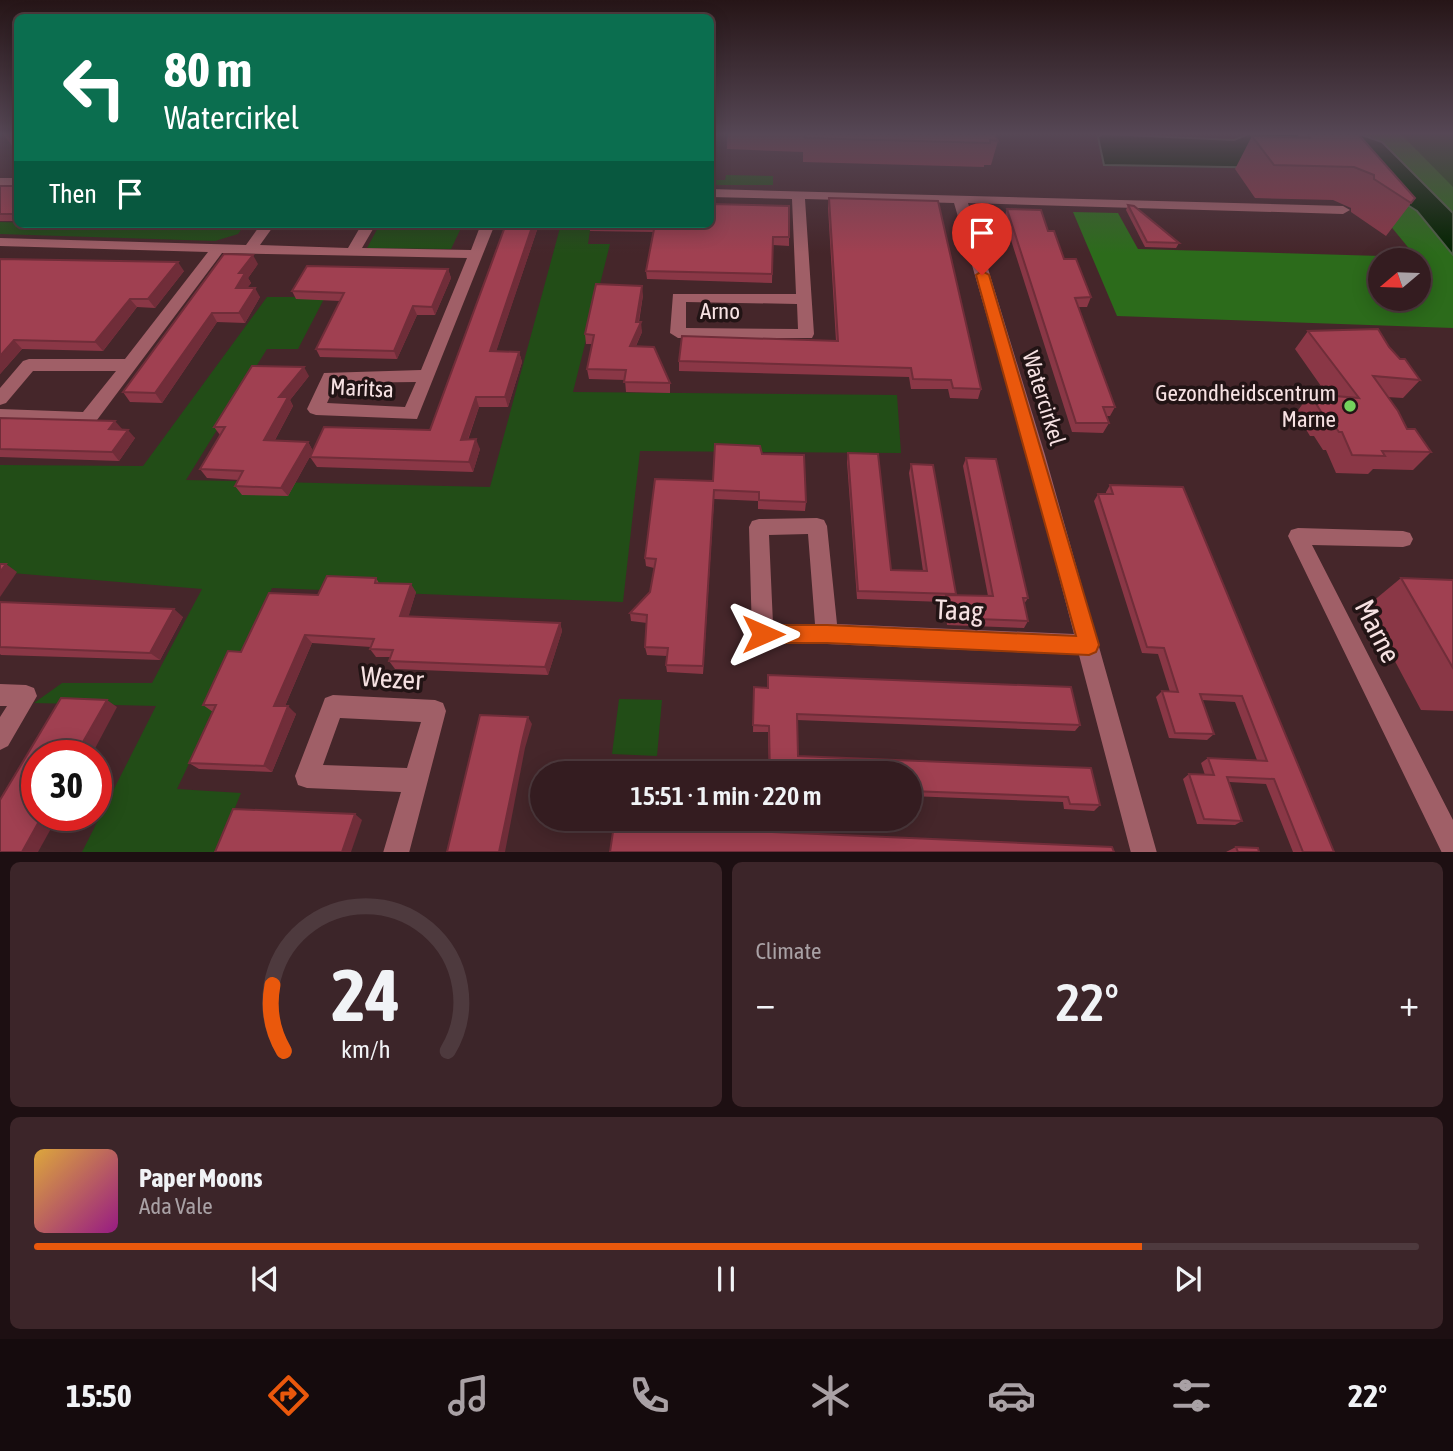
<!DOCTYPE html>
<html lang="en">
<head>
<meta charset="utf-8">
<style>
  :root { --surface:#341c20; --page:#3c2529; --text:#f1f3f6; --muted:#a9a1a5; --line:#4e3a3e; --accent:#ea580c }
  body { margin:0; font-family:"Asap Condensed",sans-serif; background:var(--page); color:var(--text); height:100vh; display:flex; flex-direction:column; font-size:26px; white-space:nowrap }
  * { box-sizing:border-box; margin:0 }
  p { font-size:23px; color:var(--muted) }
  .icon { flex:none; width:38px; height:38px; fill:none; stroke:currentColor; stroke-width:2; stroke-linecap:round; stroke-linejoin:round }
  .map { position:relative; height:852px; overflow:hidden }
  .drawer { display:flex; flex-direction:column; gap:10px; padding:10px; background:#1d0f12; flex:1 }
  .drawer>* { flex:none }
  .top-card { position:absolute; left:14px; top:14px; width:700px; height:214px; border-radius:10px; box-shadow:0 4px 18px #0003,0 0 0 2px var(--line); background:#0b6e4f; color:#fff; overflow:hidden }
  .needle { width:46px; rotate:251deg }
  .buttons { position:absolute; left:1368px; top:248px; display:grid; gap:14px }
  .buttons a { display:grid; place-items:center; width:63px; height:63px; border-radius:50%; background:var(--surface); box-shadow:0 4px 18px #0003,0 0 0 2px var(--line); font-size:35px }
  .speed { position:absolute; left:21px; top:740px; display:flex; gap:14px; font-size:35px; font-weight:700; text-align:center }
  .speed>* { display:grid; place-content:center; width:91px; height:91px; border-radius:50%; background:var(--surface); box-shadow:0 4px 18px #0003,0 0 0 2px var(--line); line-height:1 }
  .speed .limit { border:10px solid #d22; background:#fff; color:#111 }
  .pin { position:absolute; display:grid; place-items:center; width:60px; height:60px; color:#fff; margin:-72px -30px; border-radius:50% 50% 50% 0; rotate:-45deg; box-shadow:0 0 7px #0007 }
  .pin .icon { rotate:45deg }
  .me { position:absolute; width:77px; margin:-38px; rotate:90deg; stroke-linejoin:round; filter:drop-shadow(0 0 5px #0008) }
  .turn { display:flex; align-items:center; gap:24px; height:147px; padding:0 35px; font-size:32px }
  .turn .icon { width:91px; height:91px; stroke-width:2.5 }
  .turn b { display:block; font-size:49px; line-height:60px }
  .then { display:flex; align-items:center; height:66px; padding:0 35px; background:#0003; gap:14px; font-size:26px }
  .big { font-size:52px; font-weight:600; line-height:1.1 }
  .drawer .tile { flex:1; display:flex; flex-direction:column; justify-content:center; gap:10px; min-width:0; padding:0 24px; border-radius:10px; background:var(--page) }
  .drawer .dial { align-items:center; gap:0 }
  .dial svg { height:182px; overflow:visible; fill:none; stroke:var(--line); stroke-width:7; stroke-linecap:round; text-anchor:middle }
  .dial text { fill:var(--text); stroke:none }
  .song { display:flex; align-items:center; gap:21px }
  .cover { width:84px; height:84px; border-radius:10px; background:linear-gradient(135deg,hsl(40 70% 55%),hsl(310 70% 35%)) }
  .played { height:7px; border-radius:4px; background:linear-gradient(90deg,var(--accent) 80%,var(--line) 80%) }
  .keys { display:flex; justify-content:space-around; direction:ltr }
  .heat { display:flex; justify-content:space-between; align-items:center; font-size:38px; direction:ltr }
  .drawer .tiles { flex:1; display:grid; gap:10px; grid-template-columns:1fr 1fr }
  .tile:last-child { grid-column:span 2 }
  .trip { position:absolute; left:530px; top:761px; width:392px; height:70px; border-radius:35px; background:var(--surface); box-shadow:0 4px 18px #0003,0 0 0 2px var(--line); font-weight:600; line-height:70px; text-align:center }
  .tabs { display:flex; height:112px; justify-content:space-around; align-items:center; background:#150b0d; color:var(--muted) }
  .tabs .icon { width:49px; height:49px }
  .tabs .selected { color:var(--accent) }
  .tabs b { font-size:32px; color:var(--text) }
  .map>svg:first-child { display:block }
</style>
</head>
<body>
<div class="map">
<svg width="1453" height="853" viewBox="0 0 1453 853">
  <rect width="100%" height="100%" fill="#45262a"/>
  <g fill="#224d17">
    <path d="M1401 134H1453V188Z"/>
    <path d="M726 175 773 176V185H711V180H725Z"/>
    <path d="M0 222 232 229 236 224H245L238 234 215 241 0 234Z"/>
    <path d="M380 224H463L451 249 367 248Z"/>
    <path d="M561 224H591L588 244H610L573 392 897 395 901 453 640 451 623 602 272 588 177 789 241 793 217 852H82L156 706 34 703 62 683H152L202 589 0 572V465L143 466 267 297H325L298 349H267L186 480 490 487Z"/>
    <path d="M619 699 662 700 657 756 612 754Z"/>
  </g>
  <g fill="#2c6b1b" fill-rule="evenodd">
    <path d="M1363 134H1401L1453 187V213L1382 142Z"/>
    <path d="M1401 201 1417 211 1453 255V328L1117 316 1073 212 1118 213 1138 249 1416 257 1375 207ZM1381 261H1419V299H1381Z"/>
  </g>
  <path fill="#032400" stroke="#4c5d44" stroke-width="2" d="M1103 134 1234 140 1249 134H1359L1382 142 1453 213V255L1417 211 1401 201 1283 168 1104 165 1098 137Z"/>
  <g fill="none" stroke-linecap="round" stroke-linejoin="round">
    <g fill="#a05f67" fill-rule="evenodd">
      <rect x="0" y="178" width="18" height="8"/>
      <path d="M710 189 1343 206 1350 210 1343 214 968 203 1045 455 1157 853H1131L1079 655 827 644H763L755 641 752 634 749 527 752 521 759 519 817 518 824 520 827 526 837 624 1074 634 1027 455 954 203 805 199 814 334 812 338H678L670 333 673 294H796L792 199 710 197ZM686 302 797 304 798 329 686 328ZM808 534 815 624H773L769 535Z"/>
      <path d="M261 224H275L260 245 348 248 362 224H376L362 248 471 250 481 224H495L417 419 316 415 310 413 307 409 324 373 421 370 467 258 222 253 94 424 0 421V409L83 412 116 371H33L6 403 0 405V388L23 361 29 359H125L208 252 0 246V238L246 245ZM416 382 405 407 327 403 336 383Z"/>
      <path d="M1298 528 1403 531 1410 533 1413 539 1410 545 1403 547 1312 545 1453 820V853H1442L1288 536 1291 530Z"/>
      <path d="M0 684 26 685 34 688 37 696 8 746 0 750V717L7 706H0Z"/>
      <path d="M333 695 435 700 443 703 446 711 409 853H383L401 792 307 788 298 785 295 776 322 706 325 698ZM340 718 421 722 407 768 323 765Z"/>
    </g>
  </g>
  <g fill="#8a3746">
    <path d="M3 134H18V153Z"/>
    <path d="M727 134H995L998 141 991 165H984V167L803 162V152L727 149Z"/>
    <path d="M1299 134H1358L1415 198 1386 236 1351 212V208L1333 200 1255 198 1235 169 1252 136 1297 137Z"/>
    <rect x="0" y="186" width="18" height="35"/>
    <path d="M829 198 981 389 978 399 950 398 948 389H911L909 377 679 371V361L836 341 828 208Z"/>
    <path d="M1128 205 1179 243 1176 248 1145 247 1126 210Z"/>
    <path d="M1007 209 1048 231 1064 259 1091 297 1087 307H1078L1115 407 1110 416H1106L1109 423 1103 433 1072 432 1004 218Z"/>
    <path d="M281 224H316L313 228H283Z"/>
    <path d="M506 224H539L496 351 519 352 522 362 508 407H479L468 440 480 449 473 472 317 467 310 457 430 430Z"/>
    <path d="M589 224H710L789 237V246L773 245 772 283 647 279 646 271 653 232 590 231Z"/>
    <path d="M0 259 184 271 155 308 137 307 103 351 22 349 0 374Z"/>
    <path d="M258 264 248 278 251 283 247 288 260 297 245 323 217 322 162 403 130 402 123 392Z"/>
    <path d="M448 269 451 278 435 315H417L397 359 320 357 316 349 340 301 296 299 292 291Z"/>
    <path d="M643 295 639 322 642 332 636 346 670 383V393L626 392 625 380 589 379 587 369 592 344H586L585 334Z"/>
    <path d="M1308 331 1389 347 1420 380 1403 398 1387 397 1407 429 1431 452 1413 470 1373 469 1368 474 1336 473 1326 450H1323L1314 436H1310L1296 413 1310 394 1328 396 1295 349Z"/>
    <path d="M309 376 290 400 293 406 275 440 308 442 313 451 288 496 242 495 235 486 239 480 207 478 200 469 220 435 214 427Z"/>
    <path d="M0 418 122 430 135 438 119 461 0 457Z"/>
    <path d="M848 453 891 570 923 571 909 473 911 464 956 595 988 596 963 466 966 458 1028 598 1024 604 1028 621 1024 628 947 625 944 602 857 599 847 462Z"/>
    <path d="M713 481 806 502 805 511 758 509V501L714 499 703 674 667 672 666 665 667 656 647 655 645 647 647 623 631 621 630 613 650 592 654 568 646 566 645 558Z"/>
    <path d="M1110 485 1183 487 1334 852H1293L1266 784 1229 782 1242 821 1235 825 1197 824 1183 779 1189 774 1205 775 1201 763 1208 758 1257 760 1235 702 1202 700 1214 734 1207 740 1169 738 1156 697 1162 691 1170 692 1158 654 1142 653 1094 501 1098 494H1106V492Z"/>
    <path d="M376 578 379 583 416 592 408 617 560 623 562 631 548 675 395 669 389 661 390 657H376L370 649 371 647 312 643 285 706 296 714 272 772 199 769 189 763 213 712 203 705 241 652 318 595Z"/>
    <path d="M1401 578 1453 580V711L1421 710 1366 607Z"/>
    <path d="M0 602 183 617 160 660 1 655 0 654Z"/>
    <path d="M768 675 1080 725 1075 731 797 720 798 756 1091 768 1100 805 1094 811 1064 809 1063 802 910 796V774H769L768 732H753L754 687 768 688Z"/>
    <path d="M1236 847 1259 852H1226Z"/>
  </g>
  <g fill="#702d39">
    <path d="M533 224H539L493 361 490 351Z"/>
    <path d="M253 255 258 264 248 278 251 283 241 297 236 288 239 273Z"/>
    <path d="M178 262 184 271 155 308 148 299Z"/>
    <path d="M448 269 451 278 435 315 432 307Z"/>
    <path d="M642 286 643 295 637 330 641 322 642 332 631 356 630 346 636 322Z"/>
    <path d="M255 288 260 297 245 323 239 313Z"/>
    <path d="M130 299 137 307 103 351 95 342Z"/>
    <path d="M413 306 417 315 397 359 394 351Z"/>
    <path d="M212 313 217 322 162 403 155 393Z"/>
    <path d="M14 340 22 349 0 374V356Z"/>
    <path d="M519 352 522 362 508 407 505 397Z"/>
    <path d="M304 367 309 376 290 400 293 406 270 449 264 440 279 397Z"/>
    <path d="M476 397 479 407 464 450 461 440Z"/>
    <path d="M115 421 123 430 109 429Z"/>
    <path d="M128 430 135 438 119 461 112 452Z"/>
    <path d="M476 439 480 449 473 472 469 462Z"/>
    <path d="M308 442 313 451 288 496 281 488Z"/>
    <path d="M714 490V499L703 674V666Z"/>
    <path d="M6 564 17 572 0 597V572Z"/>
    <path d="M411 584 416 592 406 625 400 616Z"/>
    <path d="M174 609 183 617 160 660 150 653Z"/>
    <path d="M560 623 562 631 548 675 545 667Z"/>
    <path d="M305 635 312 643 282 713 274 706Z"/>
    <path d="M107 700 117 707 91 756H75Z"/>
    <path d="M288 706 296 714 272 772 264 766Z"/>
    <path d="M528 717 532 724 525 748 505 852H499L522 742Z"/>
    <path d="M355 814 362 820 351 852H342Z"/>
    <path d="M42 816H58L38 852H22Z"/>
  </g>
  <g fill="#a04051" stroke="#702d39" stroke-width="2">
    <path d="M805 134H995L998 141 990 140V143L805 138Z"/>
    <path d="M1307 134H1358L1415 198 1411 203 1374 179V175L1354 167 1274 165 1252 136 1310 138Z"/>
    <rect x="0" y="186" width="18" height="28"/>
    <path d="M829 198 938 201 981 389 953 388 951 380 913 379 911 368 679 361 682 336 838 341Z"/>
    <path d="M710 204 789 206V237H773L772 274 646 271 655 224H710Z"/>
    <path d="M1128 205 1134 206 1179 243 1147 242Z"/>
    <path d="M1007 209 1041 210 1048 231H1054L1064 259H1076L1091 297 1075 298 1115 407H1103L1109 423H1076Z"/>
    <path d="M506 224H533L490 351 519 352 505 397H476L461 440 476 439 469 462 310 457 324 427 430 430Z"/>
    <path d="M224 254 253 255 239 273H245L236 288H255L239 313H212L155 393 123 392Z"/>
    <path d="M0 259 178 262 148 299H130L95 342 14 340 0 356Z"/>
    <path d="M307 266 448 269 432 307 413 306 394 351 316 349 344 293 292 291Z"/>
    <path d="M596 284 642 286 636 322H641L630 346 654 347 670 383 624 382 626 370 587 369 594 335 585 334Z"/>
    <path d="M1378 329 1389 347 1400 359H1405L1420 380 1373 376 1398 411 1407 429H1415L1431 452 1382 451 1385 456 1352 455 1342 432H1339L1329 418H1325L1310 394 1359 398 1308 331Z"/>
    <path d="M252 366 304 367 279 397H288L264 440 308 442 281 488 235 486 243 471 200 469 225 427H214Z"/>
    <path d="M0 418 115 421 109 429 128 430 112 452 0 449Z"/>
    <path d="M715 444 760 446 762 454 804 455 806 502 759 500V492L714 490 703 666 666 665 668 648 645 647 647 615 630 613 650 592 656 559 645 558 655 479 713 481Z"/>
    <path d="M848 453 878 454 891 570 927 571 911 464 933 465 956 594 858 591Z"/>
    <path d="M966 458 996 459 1028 598H1023L1028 621 950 618 946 595 993 596Z"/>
    <path d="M1110 485 1183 487 1334 852H1303L1274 779 1227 777 1242 821 1204 819 1189 774 1214 775 1208 758 1267 761 1242 696 1200 694 1214 734 1175 733 1162 691 1178 692 1164 648 1147 647 1098 494H1113Z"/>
    <path d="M0 564H6L0 572Z"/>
    <path d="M327 576 376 578 375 583 411 584 400 616 560 623 545 667 389 661 393 650 370 649 374 639 305 635 274 706H288L264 766 189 763 216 705H203L228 651 241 652 269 593 318 595Z"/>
    <path d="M1401 578 1453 580V668Z"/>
    <path d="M0 602 174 609 150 653 0 647Z"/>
    <path d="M768 675 1071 687 1080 725 797 714 798 756 1091 768 1100 805 1070 804 1068 797 910 791V774H770L769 726 753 725 754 687 768 688Z"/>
    <path d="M61 698 107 700 75 756H37V816H42L22 852H0V800Z"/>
    <path d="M480 715 528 717 522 742 499 852H447Z"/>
    <path d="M233 809 355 814 342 852H215Z"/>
    <path d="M635 819H771L773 832 1112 847 1114 852H610L614 825 634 826Z"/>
    <path d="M1236 847 1258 848 1259 852H1238Z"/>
  </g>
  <linearGradient id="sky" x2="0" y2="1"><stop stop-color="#261517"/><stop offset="0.53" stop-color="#564755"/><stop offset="1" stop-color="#564755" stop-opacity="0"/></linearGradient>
  <rect width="1453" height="253" fill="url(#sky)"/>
  <path fill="#ea580c" stroke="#983908" stroke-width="2" d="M982 271 989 275 1099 645 1096 652 1089 655 827 643H763L756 640 753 634 756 628 763 625H827L1076 636 976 275Z"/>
  <circle fill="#73d25c" stroke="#221415" stroke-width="2.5" cx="1350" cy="406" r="7"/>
  <g text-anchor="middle" stroke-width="7" stroke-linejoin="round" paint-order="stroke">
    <g font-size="23" fill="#f6e1e2" stroke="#221415">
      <text x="720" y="319">Arno</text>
      <text transform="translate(362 388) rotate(3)" y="8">Maritsa</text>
      <text transform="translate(1044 398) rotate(73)" y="8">Watercirkel</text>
    </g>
    <g font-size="23" fill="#f6e1e2" stroke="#221415" text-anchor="end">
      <text x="1336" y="401">Gezondheidscentrum<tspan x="1336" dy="26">Marne</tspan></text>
    </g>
    <g font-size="28" fill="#f6e1e2" stroke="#221415">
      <text transform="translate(959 610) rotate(3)" y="10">Taag</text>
      <text transform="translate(1378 631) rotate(63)" y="10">Marne</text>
      <text transform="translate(392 678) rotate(4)" y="10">Wezer</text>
    </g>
  </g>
</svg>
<div class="buttons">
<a><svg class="needle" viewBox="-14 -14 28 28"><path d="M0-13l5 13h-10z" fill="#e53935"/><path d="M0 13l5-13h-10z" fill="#a9a1a5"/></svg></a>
</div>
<div class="speed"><div class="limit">30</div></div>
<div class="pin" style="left:982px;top:275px;background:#d93025"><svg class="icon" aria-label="arrive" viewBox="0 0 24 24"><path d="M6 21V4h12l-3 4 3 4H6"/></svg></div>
<svg class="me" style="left:763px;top:634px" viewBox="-20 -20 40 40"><path d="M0-17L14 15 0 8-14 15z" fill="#ea580c" stroke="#fff" stroke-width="4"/></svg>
<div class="trip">15:51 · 1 min · 220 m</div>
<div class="top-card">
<div class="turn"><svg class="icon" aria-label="left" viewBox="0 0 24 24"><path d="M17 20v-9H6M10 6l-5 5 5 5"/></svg><div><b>80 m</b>Watercirkel</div></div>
<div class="then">Then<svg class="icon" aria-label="arrive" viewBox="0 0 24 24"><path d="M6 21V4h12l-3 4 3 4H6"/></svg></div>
</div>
</div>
<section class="drawer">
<div class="tiles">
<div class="tile dial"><svg viewBox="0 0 100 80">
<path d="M14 69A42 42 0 1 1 86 69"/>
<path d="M14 69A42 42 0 0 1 9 40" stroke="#ea580c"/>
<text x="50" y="56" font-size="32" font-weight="700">24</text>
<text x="50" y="72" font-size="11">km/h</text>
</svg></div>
<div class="tile"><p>Climate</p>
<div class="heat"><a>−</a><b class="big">22°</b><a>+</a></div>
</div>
<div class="tile">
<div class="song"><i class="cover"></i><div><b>Paper Moons</b><p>Ada Vale</p></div></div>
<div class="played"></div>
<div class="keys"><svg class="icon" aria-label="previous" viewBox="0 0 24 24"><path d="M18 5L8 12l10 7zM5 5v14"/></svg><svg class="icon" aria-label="pause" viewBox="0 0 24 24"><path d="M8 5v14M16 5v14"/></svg><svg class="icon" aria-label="next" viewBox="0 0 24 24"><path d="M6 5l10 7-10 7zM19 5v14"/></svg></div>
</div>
</div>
</section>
<nav class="tabs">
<b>15:50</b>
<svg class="icon selected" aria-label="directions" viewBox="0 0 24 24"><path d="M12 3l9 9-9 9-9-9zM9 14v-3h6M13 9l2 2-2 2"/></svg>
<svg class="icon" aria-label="music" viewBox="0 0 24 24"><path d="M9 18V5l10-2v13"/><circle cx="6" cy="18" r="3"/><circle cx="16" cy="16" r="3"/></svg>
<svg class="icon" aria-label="phone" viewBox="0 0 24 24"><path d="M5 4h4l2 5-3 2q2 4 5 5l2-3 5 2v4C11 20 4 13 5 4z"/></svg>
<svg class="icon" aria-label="climate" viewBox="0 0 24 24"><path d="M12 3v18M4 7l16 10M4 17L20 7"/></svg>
<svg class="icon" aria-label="car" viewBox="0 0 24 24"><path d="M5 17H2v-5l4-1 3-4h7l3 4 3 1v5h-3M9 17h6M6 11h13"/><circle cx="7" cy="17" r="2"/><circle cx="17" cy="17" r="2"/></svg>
<svg class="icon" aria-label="filters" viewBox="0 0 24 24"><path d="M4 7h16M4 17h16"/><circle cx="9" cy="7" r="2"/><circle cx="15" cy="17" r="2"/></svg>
<b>22°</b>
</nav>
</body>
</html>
